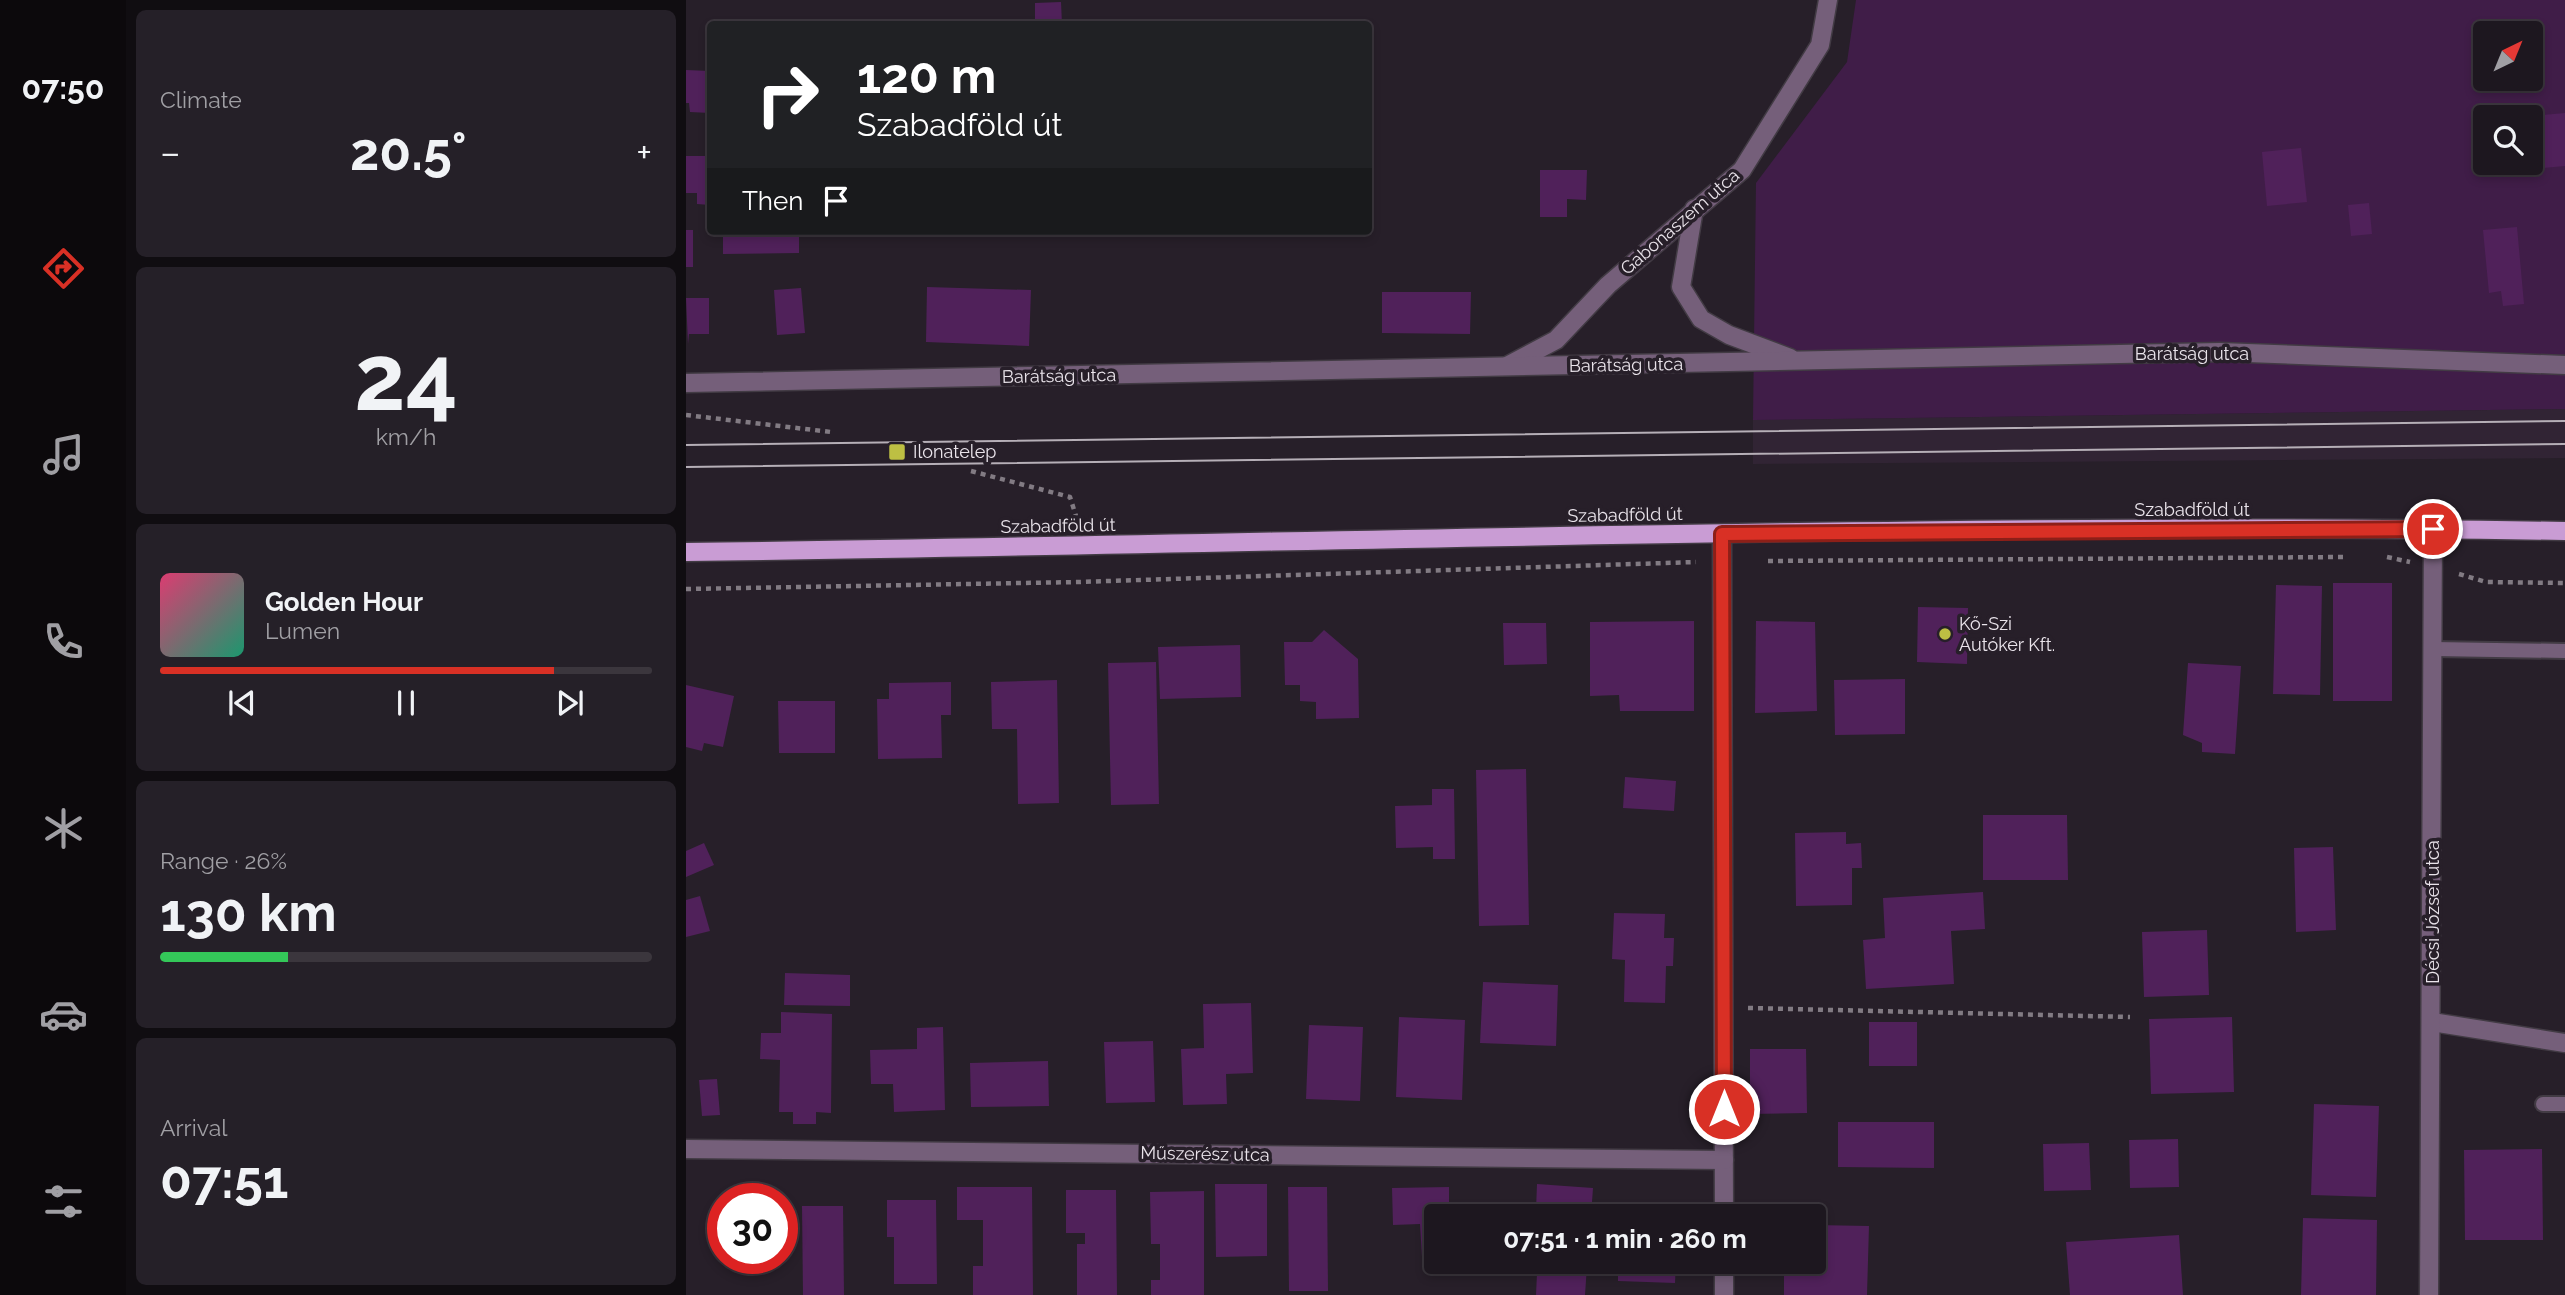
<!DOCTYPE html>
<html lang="en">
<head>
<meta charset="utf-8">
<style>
  :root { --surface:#1d171f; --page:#252028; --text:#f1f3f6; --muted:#a09fa4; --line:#3b363d; --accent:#d93025 }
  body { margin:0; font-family:Raleway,sans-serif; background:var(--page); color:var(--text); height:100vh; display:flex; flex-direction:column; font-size:26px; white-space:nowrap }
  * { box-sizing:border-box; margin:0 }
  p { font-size:23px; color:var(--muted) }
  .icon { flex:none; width:38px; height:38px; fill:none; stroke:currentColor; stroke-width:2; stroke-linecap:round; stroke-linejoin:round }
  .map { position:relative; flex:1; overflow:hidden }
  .panel { display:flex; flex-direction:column; gap:10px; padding:10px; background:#100d11; width:560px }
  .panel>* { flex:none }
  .guide { position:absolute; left:21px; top:21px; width:665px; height:214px; border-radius:7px; box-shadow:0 4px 10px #0003,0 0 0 2px var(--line); background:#202124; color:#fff; overflow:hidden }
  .needle { width:46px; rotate:43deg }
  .fabs { position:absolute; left:1787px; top:21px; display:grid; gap:14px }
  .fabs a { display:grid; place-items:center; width:70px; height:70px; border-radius:7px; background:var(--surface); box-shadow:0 4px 10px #0003,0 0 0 2px var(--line); font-size:35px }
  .speed { position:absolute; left:21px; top:1183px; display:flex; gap:14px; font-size:35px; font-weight:700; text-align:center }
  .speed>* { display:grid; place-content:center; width:91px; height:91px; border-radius:50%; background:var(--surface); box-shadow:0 4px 10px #0003,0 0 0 2px var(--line); line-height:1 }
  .speed .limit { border:10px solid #d22; background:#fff; color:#111 }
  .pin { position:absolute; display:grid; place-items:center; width:60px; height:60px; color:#fff; margin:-30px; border:4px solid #fff; border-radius:50%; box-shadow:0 2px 7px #0007 }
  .me { position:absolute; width:77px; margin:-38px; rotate:0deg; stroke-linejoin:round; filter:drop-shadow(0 0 5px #0008) }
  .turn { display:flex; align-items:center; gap:24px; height:147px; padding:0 35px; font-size:32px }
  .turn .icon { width:91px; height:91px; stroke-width:2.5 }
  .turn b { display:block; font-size:49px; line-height:60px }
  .then { display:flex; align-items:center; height:66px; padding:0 35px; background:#0003; gap:14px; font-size:26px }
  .big { font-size:52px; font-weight:700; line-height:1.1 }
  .panel .tile { flex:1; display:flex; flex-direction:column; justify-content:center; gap:10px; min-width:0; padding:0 24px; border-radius:10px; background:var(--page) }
  .panel .dial { align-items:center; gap:0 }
  .dial b { font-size:91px; line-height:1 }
  .song { display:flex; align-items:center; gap:21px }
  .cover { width:84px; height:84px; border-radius:10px; background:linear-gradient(135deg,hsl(340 70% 55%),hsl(160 70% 35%)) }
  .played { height:7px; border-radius:4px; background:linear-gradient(90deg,var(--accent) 80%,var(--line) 80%) }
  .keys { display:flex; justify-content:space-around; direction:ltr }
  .heat { display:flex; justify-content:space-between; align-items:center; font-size:38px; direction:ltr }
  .charge { height:10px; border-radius:5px; background:linear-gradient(90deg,#34c759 26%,var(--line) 0) }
  .trip { position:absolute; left:738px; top:1204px; width:402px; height:70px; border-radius:7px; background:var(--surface); box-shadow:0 4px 10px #0003,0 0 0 2px var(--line); font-weight:700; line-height:70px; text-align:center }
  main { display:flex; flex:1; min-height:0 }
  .tabs { display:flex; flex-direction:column; width:126px; justify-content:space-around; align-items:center; background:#0c090c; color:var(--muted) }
  .tabs .icon { width:49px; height:49px }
  .tabs .active { color:var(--accent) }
  .tabs b { font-size:32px; color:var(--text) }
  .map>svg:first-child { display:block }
</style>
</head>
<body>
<main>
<nav class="tabs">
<b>07:50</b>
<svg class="icon active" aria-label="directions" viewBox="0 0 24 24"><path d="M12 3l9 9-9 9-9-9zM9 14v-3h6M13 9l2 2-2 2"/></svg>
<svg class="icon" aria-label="music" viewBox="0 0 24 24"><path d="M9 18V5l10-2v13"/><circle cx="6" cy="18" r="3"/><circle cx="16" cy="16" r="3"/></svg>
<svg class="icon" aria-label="phone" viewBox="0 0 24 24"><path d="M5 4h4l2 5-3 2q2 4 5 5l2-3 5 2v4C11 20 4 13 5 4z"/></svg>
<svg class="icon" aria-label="climate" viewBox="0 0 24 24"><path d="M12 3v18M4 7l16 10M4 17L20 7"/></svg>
<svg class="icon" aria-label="car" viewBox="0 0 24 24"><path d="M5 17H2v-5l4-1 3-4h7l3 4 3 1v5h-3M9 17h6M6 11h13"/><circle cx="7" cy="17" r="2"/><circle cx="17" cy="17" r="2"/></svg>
<svg class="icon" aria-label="filters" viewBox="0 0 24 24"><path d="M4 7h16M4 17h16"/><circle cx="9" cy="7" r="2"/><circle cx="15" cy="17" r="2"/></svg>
</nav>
<section class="panel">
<div class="tile"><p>Climate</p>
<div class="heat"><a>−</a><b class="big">20.5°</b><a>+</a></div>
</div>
<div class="tile dial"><b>24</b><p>km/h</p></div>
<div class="tile">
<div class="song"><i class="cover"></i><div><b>Golden Hour</b><p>Lumen</p></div></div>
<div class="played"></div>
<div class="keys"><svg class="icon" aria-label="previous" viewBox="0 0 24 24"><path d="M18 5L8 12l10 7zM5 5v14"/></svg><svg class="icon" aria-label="pause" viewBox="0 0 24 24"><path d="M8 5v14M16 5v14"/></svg><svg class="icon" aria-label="next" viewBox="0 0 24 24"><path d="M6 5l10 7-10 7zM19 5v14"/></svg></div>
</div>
<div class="tile"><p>Range · 26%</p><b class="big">130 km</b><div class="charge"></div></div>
<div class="tile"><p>Arrival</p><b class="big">07:51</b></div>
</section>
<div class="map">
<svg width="1879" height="1295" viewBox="0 0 1879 1295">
  <rect width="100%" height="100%" fill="#271f29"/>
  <path fill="#312434" d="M1879 409V458L1067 464V420Z"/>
  <path fill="#401d48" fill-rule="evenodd" d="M1170 0H1879V409L1067 420 1070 183 1161 62ZM1799 33H1844V79H1799ZM1799 117H1844V163H1799Z"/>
  <g fill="#50215a">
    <path d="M375 2 376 24H349V3Z"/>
    <path d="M0 70 24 71V113L4 112 3 103H0Z"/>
    <path d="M1879 113V166L1836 170 1835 163H1844V116Z"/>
    <path d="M1615 148 1621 202 1581 206 1576 152Z"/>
    <path d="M0 156H24V205L11 204V193H0Z"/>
    <path d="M854 170H901L900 200 881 199V217H854Z"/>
    <path d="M1683 203 1686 234 1665 236 1662 205Z"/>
    <path d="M1831 227 1838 304 1817 306 1815 291 1803 293 1797 230Z"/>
    <rect x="0" y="230" width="7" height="37"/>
    <path d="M37 231H113V253L37 254Z"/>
    <path d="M241 287 345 290 343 346 240 342Z"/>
    <path d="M115 288 119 333 91 335 88 290Z"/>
    <path d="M696 292H785L784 334 696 333Z"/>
    <path d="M0 298H23V334H3L2 344Z"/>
    <rect x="1647" y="583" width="59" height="118"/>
    <path d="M1590 585 1636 586 1634 695 1587 694Z"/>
    <path d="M1232 607 1282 608 1281 664 1231 662Z"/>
    <path d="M1008 621V711H934L933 695 904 696V622Z"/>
    <path d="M1070 621 1129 622 1131 711 1069 713Z"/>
    <path d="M817 623H860L861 664 818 665Z"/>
    <path d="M638 630 672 659 673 718 630 719V702L614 701V685H599L598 642H626Z"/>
    <path d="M554 645 555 697 474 699 472 647Z"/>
    <path d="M470 662 473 804 425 805 422 663Z"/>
    <path d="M1502 663 1555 666 1549 754 1516 752V743L1497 735Z"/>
    <path d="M1219 679V734L1149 735 1148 680Z"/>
    <path d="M371 680 373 803 332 804 331 729H306L305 682Z"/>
    <path d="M265 682V715H255L256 758 192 759 191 699H203V683Z"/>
    <path d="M0 685 48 696 37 747 18 743 16 751 0 747Z"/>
    <path d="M92 701H149V753H93Z"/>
    <path d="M840 769 843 925 793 926 790 770Z"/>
    <path d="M939 777 990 781 988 811 937 808Z"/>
    <path d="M746 789H768L769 859H747V847L710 848 709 806 746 805Z"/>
    <path d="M1297 815H1381L1382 880H1297Z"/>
    <path d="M1160 832V844L1175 843 1176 868H1166V905L1110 906 1109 833Z"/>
    <path d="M18 843 28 865 0 877V851Z"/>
    <path d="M1647 847 1650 930 1610 932 1608 848Z"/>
    <path d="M1297 892 1299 929 1265 931 1268 984 1180 989 1177 940 1199 938 1197 898Z"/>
    <path d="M14 896 24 931 0 937V900Z"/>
    <path d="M928 913 979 914 978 938H988L987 966H980L979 1003 938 1002 939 960 926 959Z"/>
    <path d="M1521 930 1523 995 1458 997 1456 932Z"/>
    <path d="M99 973 164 975V1006L98 1005Z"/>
    <path d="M797 982 872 985 870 1046 794 1043Z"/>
    <path d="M565 1003 567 1073 540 1074 541 1104 497 1105 495 1049 518 1048 517 1004Z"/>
    <path d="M95 1012 146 1014 145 1113 130 1112V1124H107V1112H93L94 1060 74 1059 75 1033H95Z"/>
    <path d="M713 1017 779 1020 776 1100 710 1097Z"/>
    <path d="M1546 1017 1548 1092 1465 1094 1463 1019Z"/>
    <rect x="1183" y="1022" width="48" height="44"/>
    <path d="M623 1025 677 1027 674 1101 620 1099Z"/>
    <path d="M257 1027 259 1110 208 1112 207 1084H185L184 1050 231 1049V1028Z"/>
    <path d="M467 1041 469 1102 420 1103 418 1042Z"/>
    <path d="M1064 1049H1120L1121 1113 1064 1114Z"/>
    <path d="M362 1061 363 1106 285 1107 284 1063Z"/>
    <path d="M31 1079 34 1115 16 1116 13 1080Z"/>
    <path d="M1628 1104 1693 1106 1690 1197 1625 1195Z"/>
    <path d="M1152 1122H1248V1168L1152 1167Z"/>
    <path d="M1492 1139 1493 1187 1444 1188 1443 1140Z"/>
    <path d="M1403 1143 1405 1190 1358 1191 1357 1144Z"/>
    <path d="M1856 1149 1857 1240H1779L1778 1150Z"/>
    <path d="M529 1184H581V1256L530 1257Z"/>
    <path d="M851 1184 907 1188 905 1216H793V1206L850 1210Z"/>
    <path d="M271 1187H346L347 1295H287V1266H297V1220H271Z"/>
    <path d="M602 1187H641L642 1291H603Z"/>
    <path d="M763 1187V1216H751V1256L736 1257 734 1224 707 1225 706 1188Z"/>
    <path d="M380 1190H430L431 1295H391V1244H399V1233H380Z"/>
    <path d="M518 1191V1295H465V1280H474V1244H465L464 1192Z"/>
    <path d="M33 1198H37V1228H34Z"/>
    <path d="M201 1200H250L251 1284H208V1237H201Z"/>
    <path d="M116 1206H157L158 1295H117Z"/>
    <path d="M1617 1218 1691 1220 1690 1295H1615Z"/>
    <path d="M1129 1225 1183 1226 1181 1295H1098V1262H1129Z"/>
    <path d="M1493 1235 1497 1295H1384L1380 1242Z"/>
    <rect x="41" y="1258" width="35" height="7"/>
    <path d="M790 1262H885L884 1265 901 1266 899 1295H850L851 1273 789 1269Z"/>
    <path d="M932 1262H990L989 1283 932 1281Z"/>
  </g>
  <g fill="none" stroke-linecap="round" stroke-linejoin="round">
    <defs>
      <g id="lane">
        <path d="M1747 649 1879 651"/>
        <path d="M1857 1104H1879"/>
      </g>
      <g id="street">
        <path d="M1008 209 995 287 1015 319 1043 335 1104 358"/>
        <path d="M821 366 870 340 922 285 1056 170 1134 45 1142 0"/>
        <path d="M0 383 1534 352 1879 365"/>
        <path d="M1036 534 1038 1216"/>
        <path d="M1746 1022 1879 1043"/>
        <path d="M0 1149 1038 1160"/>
        <path d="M1038 1262V1295"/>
        <path d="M1743 1295 1747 529"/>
      </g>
      <path id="primary" d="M0 552C626 544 1253 521 1879 531"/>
    </defs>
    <use href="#lane" stroke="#423b44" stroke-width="18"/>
    <use href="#street" stroke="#423b44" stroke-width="21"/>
    <use href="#primary" stroke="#423b44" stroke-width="21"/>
    <g stroke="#827b83" stroke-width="4.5" stroke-dasharray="5 5" stroke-linecap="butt">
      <path d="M0 415 145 432"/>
      <path d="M285 471 384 497 390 516"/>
      <path d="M1701 557 1724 562"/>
      <path d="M1082 561 1658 557"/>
      <path d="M1773 574 1800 582 1879 583"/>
      <path d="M0 589 392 582 1010 562"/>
      <path d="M1062 1008 1444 1017"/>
    </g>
    <use href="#lane" stroke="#755f7a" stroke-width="14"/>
    <use href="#street" stroke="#755f7a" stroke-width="18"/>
    <use href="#primary" stroke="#c99cd4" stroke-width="18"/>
    <g stroke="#b6afb7" stroke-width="2">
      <path d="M0 445 1879 421"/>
      <path d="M0 467 1879 444"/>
    </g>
  </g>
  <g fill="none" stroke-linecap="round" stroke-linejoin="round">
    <defs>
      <path id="route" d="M1038 1109 1036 534 1747 529"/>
    </defs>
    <use href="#route" stroke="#8d1f18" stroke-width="18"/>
    <use href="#route" stroke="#d93025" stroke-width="12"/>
  </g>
  <g fill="#bdbf43" stroke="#271f29" stroke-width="2.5">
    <rect x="202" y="443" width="18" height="18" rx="3.5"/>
    <circle cx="1259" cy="634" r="7"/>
  </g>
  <g text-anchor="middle" stroke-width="7" stroke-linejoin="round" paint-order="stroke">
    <g font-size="18" fill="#eae4eb" stroke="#271f29">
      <text transform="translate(994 222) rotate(-41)" y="6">Gabonaszem utca</text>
      <text x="1506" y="360">Barátság utca</text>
      <text transform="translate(940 365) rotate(-1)" y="6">Barátság utca</text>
      <text transform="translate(373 376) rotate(-1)" y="6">Barátság utca</text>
      <text x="1506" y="516">Szabadföld út</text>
      <text transform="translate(939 515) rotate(-1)" y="6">Szabadföld út</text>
      <text transform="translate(372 526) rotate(-1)" y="6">Szabadföld út</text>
      <text transform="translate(1747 912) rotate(-90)" y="6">Décsi József utca</text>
      <text transform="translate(519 1154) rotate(1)" y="6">Műszerész utca</text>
    </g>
    <g font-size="18" fill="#eae4eb" stroke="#271f29" text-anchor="start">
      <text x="227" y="458">Ilonatelep</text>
      <text x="1273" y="630">Kő-Szi<tspan x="1273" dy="21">Autóker Kft.</tspan></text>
    </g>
  </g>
</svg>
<div class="fabs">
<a><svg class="needle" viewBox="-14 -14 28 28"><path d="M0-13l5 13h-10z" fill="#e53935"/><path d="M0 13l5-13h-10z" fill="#a09fa4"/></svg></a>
<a><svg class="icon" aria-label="search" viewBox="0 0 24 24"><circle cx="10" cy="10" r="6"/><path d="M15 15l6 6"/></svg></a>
</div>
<div class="speed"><div class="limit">30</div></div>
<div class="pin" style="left:1747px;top:529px;background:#d93025"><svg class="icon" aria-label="arrive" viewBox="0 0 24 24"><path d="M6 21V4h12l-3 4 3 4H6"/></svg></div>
<svg class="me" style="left:1038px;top:1109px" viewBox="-20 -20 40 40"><circle r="17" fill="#d93025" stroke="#fff" stroke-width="3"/><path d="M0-11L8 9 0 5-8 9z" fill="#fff"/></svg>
<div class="trip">07:51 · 1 min · 260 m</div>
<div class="guide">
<div class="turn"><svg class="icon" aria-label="right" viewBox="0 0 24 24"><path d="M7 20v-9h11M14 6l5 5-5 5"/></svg><div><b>120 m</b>Szabadföld út</div></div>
<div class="then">Then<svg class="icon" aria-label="arrive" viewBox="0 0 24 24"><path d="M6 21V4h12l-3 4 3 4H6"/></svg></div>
</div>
</div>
</main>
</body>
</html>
